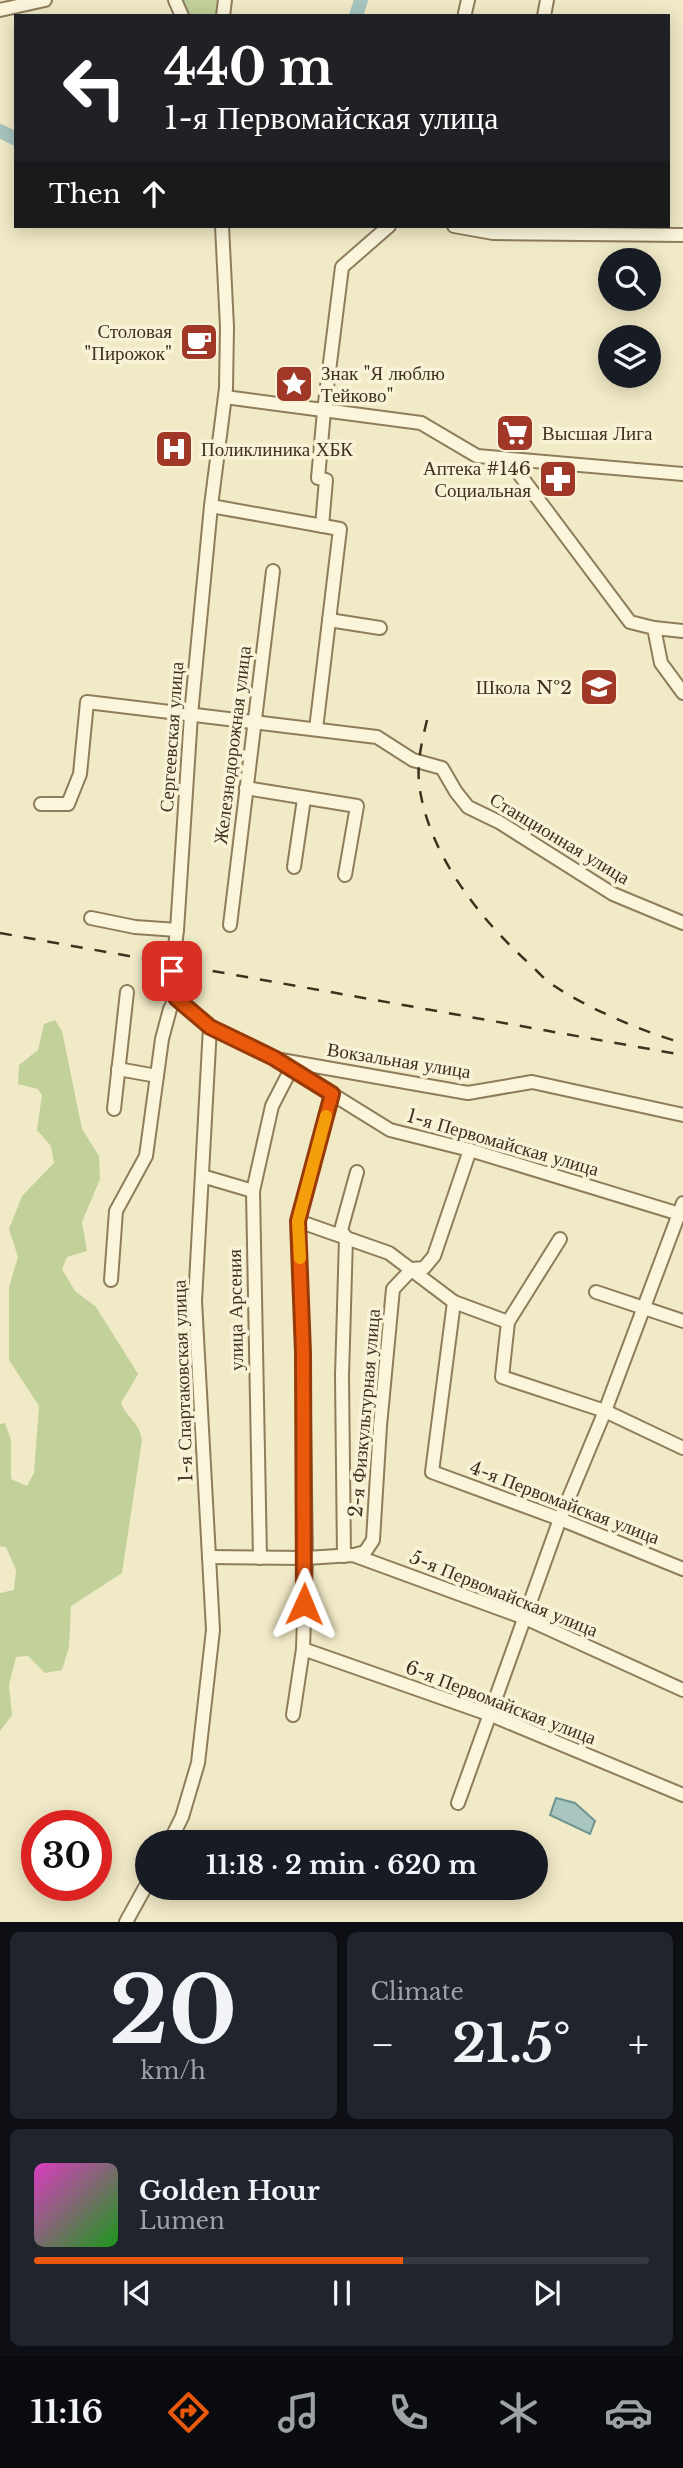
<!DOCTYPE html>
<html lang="en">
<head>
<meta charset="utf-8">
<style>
  :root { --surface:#171b24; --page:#20242c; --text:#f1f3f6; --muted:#9ea1a6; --line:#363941; --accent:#ea580c }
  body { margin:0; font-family:"Libre Baskerville",serif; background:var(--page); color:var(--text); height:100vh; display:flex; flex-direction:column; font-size:26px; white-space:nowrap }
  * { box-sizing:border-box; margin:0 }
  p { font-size:23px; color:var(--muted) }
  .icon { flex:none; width:38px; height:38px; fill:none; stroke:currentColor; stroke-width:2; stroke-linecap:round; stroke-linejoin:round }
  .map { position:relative; height:1922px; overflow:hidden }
  .drawer { display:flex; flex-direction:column; gap:10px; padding:10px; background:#0d0f14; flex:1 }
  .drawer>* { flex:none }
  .banner { position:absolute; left:14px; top:14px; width:656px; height:214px; border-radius:0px; box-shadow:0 4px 18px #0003; background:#202124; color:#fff; overflow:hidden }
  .fabs { position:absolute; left:598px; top:248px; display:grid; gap:14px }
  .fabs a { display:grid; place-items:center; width:63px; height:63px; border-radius:50%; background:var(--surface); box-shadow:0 4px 18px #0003; font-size:35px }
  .speed { position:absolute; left:21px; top:1810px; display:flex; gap:14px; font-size:35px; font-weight:700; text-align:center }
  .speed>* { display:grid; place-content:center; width:91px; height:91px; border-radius:50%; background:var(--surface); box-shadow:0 4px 18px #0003; line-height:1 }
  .speed .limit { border:10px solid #d22; background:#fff; color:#111 }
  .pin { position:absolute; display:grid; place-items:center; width:60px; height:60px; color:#fff; margin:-30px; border-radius:14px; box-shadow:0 4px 10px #0006 }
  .me { position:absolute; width:77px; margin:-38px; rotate:1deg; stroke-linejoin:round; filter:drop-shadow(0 0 5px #0008) }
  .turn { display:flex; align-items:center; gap:24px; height:147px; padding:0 35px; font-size:32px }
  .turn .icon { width:91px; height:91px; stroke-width:2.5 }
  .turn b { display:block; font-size:49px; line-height:60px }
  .then { display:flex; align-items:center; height:66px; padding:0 35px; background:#0003; gap:14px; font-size:26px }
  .big { font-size:52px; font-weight:700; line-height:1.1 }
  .drawer .widget { flex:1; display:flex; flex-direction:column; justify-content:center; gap:10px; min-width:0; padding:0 24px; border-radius:10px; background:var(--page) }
  .drawer .dial { align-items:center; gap:0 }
  .dial b { font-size:91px; line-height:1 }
  .song { display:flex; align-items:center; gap:21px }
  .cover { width:84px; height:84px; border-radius:10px; background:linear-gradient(135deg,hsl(310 70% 55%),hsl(120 70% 35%)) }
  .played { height:7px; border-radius:4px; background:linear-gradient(90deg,var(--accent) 60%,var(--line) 60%) }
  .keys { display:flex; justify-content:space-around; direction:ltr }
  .heat { display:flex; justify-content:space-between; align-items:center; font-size:38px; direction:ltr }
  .drawer .tiles { flex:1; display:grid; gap:10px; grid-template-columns:1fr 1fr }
  .widget:last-child { grid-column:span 2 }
  .trip { position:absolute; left:135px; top:1830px; width:413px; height:70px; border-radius:35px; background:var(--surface); box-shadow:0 4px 18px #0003; font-weight:700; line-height:70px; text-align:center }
  .tabs { display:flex; height:112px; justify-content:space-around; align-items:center; background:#090b0e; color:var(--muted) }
  .tabs .icon { width:49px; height:49px }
  .tabs .active { color:var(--accent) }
  .tabs b { font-size:32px; color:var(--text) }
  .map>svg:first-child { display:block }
</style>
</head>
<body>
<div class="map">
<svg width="683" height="1922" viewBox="0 0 683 1922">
  <rect width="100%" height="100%" fill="#f1eac7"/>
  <g fill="#c2d09a">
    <path d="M183 0H218L217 16H189Z"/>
    <path d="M55 1020 62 1031 82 1129 99 1156 100 1179 82 1222 87 1251 67 1257 62 1269 75 1291 96 1307 138 1374 121 1403C129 1421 138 1420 142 1440L122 1573 71 1606 69 1647 62 1670 45 1673 28 1656 16 1657 9 1685 12 1715 0 1731V1593L14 1590 16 1570 6 1547 0 1546V1424L5 1423 11 1440V1479L27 1486 34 1473 39 1406 9 1360V1287L18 1257 9 1229 22 1196 54 1163 51 1146 37 1130 42 1095 38 1089 18 1084 19 1065 38 1050 44 1024Z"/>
  </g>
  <path fill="#a8c5c0" stroke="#6e9490" stroke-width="2" d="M556 1798 575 1803 595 1821 590 1834 550 1815Z"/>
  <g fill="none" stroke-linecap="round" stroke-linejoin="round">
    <g stroke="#a8c5c0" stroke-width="14">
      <path d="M356 16 361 0"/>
      <path d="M0 131 16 139"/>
    </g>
    <defs>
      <g id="minor">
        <path d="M175 0 182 16"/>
        <path d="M0 10 45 0"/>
        <path d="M465 13 468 0"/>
        <path d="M223 16 225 0"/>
        <path d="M544 16 547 0"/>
        <path d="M454 226 493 233 683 235"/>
        <path d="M225 397 421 423 477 456 683 474"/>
        <path d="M508 459 630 622 654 628 661 663 683 693"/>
        <path d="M211 506 340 529 316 729"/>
        <path d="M322 526 326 480 318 478 324 411 342 267 389 226"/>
        <path d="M329 620 380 628"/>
        <path d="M654 628 683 631"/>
        <path d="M246 788 357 806 345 875"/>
        <path d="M41 804H68L80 774 87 702 377 737 413 760 442 768 456 792 468 807 499 822 613 894 683 923"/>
        <path d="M294 867 304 799"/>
        <path d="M91 918 135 927 177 930"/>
        <path d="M230 925 273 571"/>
        <path d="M210 1027 274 1058 390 1130 470 1150 683 1215"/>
        <path d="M281 1060 468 1093 532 1082 683 1115"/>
        <path d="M118 1069 157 1076"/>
        <path d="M114 1109 127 992"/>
        <path d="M202 1176 253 1191"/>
        <path d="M298 1221 389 1253 454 1302 508 1322"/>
        <path d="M560 1239 508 1322 502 1377 605 1411 683 1448"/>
        <path d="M111 1280 116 1211 146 1156 162 1039 170 1009 176 998"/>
        <path d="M596 1292 683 1321"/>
        <path d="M454 1302 432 1472 560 1519 683 1569"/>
        <path d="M354 1555 365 1552 373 1540 380 1426 393 1289 412 1269 424 1268 434 1256 470 1150"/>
        <path d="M344 1556 342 1376 346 1238 341 1230 357 1172"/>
        <path d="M209 1557 306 1558 353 1555 525 1618 683 1690"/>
        <path d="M260 1558 253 1191 272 1106 291 1069"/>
        <path d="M303 1649 491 1715 683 1795"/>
        <path d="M293 1715 303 1649 306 1558 303 1353 298 1221 332 1094"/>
        <path d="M458 1803 560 1519 605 1411 683 1203"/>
        <path d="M169 1843 182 1817 198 1763 213 1630 195 1301 210 1027 176 998 172 971 177 930 191 715 211 506 226 388 227 327 222 226"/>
        <path d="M126 1922 147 1884"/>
      </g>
    </defs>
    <use href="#minor" stroke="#8e7d5b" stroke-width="16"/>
    <use href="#minor" stroke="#fbf6db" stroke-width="12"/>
    <g stroke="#3e321f" stroke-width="2.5" stroke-dasharray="12 12" stroke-linecap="butt">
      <path d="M427 720C422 741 417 761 419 783 427 853 481 921 532 966 539 973 547 982 556 987 587 1008 646 1033 683 1043"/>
      <path d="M0 933 683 1055"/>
    </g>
  </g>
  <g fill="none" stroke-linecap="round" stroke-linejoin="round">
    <defs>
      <path id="route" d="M172 971 176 998 210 1027 274 1058 332 1094 298 1221 303 1353 304 1604"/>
    </defs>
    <use href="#route" stroke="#983908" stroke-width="18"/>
    <use href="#route" stroke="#ea580c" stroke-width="12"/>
    <path stroke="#f59e0b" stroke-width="12" d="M300 1258 298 1221 326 1116"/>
  </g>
  <defs>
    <symbol id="cafe-square" viewBox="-11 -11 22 22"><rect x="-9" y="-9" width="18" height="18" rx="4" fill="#a13727" stroke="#f8f3d7"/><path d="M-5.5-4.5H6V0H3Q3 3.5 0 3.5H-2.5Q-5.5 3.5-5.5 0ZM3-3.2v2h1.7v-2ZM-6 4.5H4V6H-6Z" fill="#fff"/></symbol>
    <symbol id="sight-square" viewBox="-11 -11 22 22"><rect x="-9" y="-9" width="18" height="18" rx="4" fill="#a13727" stroke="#f8f3d7"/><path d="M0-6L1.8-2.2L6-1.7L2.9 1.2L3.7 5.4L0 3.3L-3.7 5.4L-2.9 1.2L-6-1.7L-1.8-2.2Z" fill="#fff"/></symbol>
    <symbol id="supermarket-square" viewBox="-11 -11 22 22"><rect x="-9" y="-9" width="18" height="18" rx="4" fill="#a13727" stroke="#f8f3d7"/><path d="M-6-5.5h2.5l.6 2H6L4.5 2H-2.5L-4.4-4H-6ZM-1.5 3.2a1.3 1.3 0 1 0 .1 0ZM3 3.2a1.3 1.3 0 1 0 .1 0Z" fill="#fff"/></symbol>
    <symbol id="hospital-square" viewBox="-11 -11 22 22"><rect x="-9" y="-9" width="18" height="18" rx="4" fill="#a13727" stroke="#f8f3d7"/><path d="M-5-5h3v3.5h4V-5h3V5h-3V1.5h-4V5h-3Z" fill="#fff"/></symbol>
    <symbol id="pharmacy-square" viewBox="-11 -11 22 22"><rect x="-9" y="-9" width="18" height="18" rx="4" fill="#a13727" stroke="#f8f3d7"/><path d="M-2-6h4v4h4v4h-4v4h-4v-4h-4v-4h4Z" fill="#fff"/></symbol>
    <symbol id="school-square" viewBox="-11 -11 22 22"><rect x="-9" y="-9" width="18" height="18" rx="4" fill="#a13727" stroke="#f8f3d7"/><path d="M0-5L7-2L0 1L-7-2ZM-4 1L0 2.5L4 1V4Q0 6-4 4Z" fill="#fff"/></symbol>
  </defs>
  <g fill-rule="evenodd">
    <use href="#cafe-square" x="177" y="320" width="44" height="44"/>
    <use href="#sight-square" x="272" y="362" width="44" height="44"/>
    <use href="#supermarket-square" x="493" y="411" width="44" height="44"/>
    <use href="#hospital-square" x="152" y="427" width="44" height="44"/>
    <use href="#pharmacy-square" x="536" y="457" width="44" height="44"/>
    <use href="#school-square" x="577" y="665" width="44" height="44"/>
  </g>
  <g text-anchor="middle" stroke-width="7" stroke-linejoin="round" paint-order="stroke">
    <g font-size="19" fill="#3e321f" stroke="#f8f3d7" text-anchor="end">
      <text x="172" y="338">Столовая<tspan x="172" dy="22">"Пирожок"</tspan></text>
      <text x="321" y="380" text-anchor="start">Знак "Я люблю<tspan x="321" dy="22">Тейково"</tspan></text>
      <text x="542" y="440" text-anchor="start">Высшая Лига</text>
      <text x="201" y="456" text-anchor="start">Поликлиника ХБК</text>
      <text x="531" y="475">Аптека #146<tspan x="531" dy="22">Социальная</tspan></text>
      <text x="572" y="694">Школа №2</text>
    </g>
    <g font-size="19" fill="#3e321f" stroke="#f8f3d7">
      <text transform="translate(171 737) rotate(-86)" y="7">Сергеевская улица</text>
      <text transform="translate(232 745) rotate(-83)" y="7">Железнодорожная улица</text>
      <text transform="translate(560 838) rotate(31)" y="7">Станционная улица</text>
      <text transform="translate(399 1060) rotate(9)" y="7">Вокзальная улица</text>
      <text transform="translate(503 1142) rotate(16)" y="7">1-я Первомайская улица</text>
      <text transform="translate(235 1310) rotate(-91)" y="7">улица Арсения</text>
      <text transform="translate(182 1381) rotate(-92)" y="7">1-я Спартаковская улица</text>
      <text transform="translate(364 1413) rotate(-85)" y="7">2-я Физкультурная улица</text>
      <text transform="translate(565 1502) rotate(21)" y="7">4-я Первомайская улица</text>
      <text transform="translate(504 1593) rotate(22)" y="7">5-я Первомайская улица</text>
      <text transform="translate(501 1702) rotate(21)" y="7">6-я Первомайская улица</text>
    </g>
  </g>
</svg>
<div class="fabs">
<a><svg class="icon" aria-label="search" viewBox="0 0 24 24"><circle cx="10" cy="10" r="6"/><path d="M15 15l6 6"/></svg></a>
<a><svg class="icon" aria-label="layers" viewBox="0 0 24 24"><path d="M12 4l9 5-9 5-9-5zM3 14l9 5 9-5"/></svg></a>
</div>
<div class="speed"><div class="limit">30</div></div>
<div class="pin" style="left:172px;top:971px;background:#d93025"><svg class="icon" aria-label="arrive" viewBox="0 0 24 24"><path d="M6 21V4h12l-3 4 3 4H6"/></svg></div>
<svg class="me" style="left:304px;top:1604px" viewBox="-20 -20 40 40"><path d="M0-17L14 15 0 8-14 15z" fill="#ea580c" stroke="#fff" stroke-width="4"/></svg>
<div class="trip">11:18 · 2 min · 620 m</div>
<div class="banner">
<div class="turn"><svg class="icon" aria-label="left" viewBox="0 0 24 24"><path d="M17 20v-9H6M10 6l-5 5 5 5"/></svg><div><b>440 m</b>1-я Первомайская улица</div></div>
<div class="then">Then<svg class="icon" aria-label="ahead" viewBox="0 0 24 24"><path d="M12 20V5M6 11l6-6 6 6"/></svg></div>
</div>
</div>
<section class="drawer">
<div class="tiles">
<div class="widget dial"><b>20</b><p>km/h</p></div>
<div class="widget"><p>Climate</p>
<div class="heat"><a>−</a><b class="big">21.5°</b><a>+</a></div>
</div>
<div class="widget">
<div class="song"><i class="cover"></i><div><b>Golden Hour</b><p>Lumen</p></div></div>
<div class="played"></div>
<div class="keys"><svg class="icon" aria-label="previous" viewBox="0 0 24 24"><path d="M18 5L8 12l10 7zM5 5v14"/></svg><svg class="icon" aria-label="pause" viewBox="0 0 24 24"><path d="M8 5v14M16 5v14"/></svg><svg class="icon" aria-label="next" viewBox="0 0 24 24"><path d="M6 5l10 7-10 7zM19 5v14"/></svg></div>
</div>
</div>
</section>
<nav class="tabs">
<b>11:16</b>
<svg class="icon active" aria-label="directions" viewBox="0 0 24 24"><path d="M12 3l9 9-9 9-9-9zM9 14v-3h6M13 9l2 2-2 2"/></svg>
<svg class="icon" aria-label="music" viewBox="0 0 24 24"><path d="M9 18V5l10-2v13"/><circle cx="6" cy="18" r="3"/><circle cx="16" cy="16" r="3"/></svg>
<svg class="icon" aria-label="phone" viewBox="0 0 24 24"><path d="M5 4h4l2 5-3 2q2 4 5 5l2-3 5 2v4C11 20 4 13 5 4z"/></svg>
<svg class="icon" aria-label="climate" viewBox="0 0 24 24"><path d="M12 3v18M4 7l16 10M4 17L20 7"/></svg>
<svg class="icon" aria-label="car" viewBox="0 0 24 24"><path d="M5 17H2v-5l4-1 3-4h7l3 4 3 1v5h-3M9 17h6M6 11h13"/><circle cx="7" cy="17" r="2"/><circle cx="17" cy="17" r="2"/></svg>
</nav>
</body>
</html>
